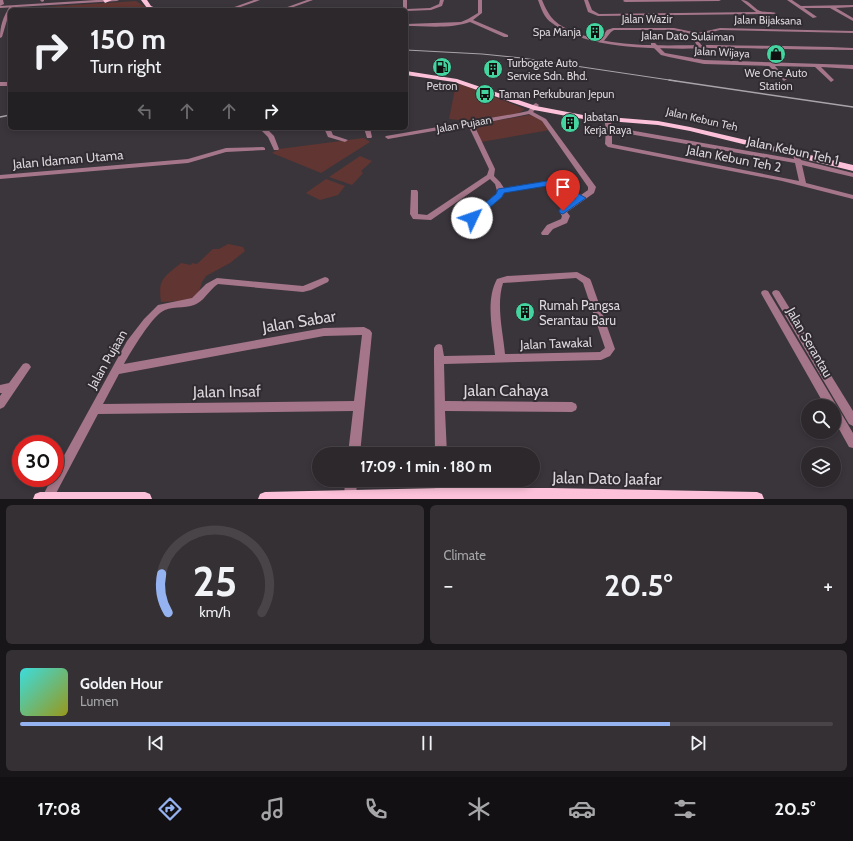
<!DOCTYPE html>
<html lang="en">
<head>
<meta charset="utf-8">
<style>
  :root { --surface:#2c282c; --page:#343034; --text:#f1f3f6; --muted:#a6a6a9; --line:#484448; --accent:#95b2f1 }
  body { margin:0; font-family:Cabin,sans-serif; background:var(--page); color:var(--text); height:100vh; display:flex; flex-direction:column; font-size:15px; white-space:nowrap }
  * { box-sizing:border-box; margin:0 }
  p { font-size:13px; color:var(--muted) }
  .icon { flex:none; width:22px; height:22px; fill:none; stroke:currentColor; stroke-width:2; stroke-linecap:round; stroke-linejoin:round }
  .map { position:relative; height:499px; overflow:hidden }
  .details { display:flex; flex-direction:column; gap:6px; padding:6px; background:#181618; flex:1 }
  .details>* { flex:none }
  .top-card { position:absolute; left:8px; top:8px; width:400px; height:122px; border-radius:6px; box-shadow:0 2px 6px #0003,0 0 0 1px var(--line); background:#2c282c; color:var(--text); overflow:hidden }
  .fabs { position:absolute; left:801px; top:399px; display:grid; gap:8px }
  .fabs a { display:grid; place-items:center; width:40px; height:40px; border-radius:50%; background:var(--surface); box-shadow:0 2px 6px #0003,0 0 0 1px var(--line); font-size:20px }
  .speed { position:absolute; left:12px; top:435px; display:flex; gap:8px; font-size:20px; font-weight:700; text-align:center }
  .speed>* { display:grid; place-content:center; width:52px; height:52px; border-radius:50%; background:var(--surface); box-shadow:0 2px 6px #0003,0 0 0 1px var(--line); line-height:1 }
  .speed .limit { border:6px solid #d22; background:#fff; color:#111 }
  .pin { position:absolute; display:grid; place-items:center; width:34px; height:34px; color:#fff; margin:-41px -17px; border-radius:50% 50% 50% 0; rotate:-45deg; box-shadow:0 0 4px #0007 }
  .pin .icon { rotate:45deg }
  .me { position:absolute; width:44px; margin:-22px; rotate:48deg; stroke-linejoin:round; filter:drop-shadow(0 0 3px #0008) }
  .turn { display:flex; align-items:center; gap:14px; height:84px; padding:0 16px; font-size:18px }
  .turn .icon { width:52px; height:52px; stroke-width:2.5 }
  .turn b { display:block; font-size:28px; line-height:34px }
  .lanes { display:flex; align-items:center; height:38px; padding:0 16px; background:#0003; justify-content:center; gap:20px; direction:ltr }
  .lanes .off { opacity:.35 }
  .big { font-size:30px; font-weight:800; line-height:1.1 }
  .details .card { flex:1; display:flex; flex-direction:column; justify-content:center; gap:6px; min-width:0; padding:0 14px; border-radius:6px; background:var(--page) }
  .details .dial { align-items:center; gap:0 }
  .dial svg { height:104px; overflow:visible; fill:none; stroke:var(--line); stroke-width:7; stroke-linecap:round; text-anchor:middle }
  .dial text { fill:var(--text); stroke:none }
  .song { display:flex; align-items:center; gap:12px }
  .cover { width:48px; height:48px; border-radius:6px; background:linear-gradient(135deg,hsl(180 70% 55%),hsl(60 70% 35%)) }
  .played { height:4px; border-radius:2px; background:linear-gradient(90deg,var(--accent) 80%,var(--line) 80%) }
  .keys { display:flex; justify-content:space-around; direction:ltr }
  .heat { display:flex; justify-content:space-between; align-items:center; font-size:22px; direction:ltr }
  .details .tiles { flex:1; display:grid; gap:6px; grid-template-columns:1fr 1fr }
  .card:last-child { grid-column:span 2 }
  .trip { position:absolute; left:312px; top:447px; width:228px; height:40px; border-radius:20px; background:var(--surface); box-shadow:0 2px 6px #0003,0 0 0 1px var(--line); font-weight:800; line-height:40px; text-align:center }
  .tab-bar { display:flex; height:64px; justify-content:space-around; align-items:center; background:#121012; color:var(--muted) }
  .tab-bar .icon { width:28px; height:28px }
  .tab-bar .active { color:var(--accent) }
  .tab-bar b { font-size:18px; color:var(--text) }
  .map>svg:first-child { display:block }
</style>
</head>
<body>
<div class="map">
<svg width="853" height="499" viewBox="0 0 853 499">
  <rect width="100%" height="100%" fill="#3a353b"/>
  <g fill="#613531">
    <path d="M136 1 150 10H14L15 9Z"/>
    <path d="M456 84 464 85 525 109 517 114 469 121 449 119Z"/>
    <path d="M529 115 539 117 550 130 481 142 472 125Z"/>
    <path d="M364 138 370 142 321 173 272 153 279 149Z"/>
    <path d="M360 156 372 161 361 171 363 173 352 185 329 177Z"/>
    <path d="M326 179 345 186 338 195 320 200 306 193Z"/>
    <path d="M228 244 243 247 245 251 230 263 206 276 202 282 197 298 182 301 161 302C158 279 163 278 181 263L191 265 192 263 197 264 213 249H219Z"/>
  </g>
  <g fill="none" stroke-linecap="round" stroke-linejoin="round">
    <g fill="#a57689" fill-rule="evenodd">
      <path d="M0 0H3L4 4 0 6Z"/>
      <path d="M40 0H44V1L42 2Z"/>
      <path d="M307 0H313L285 10H279Z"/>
      <path d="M403 0H407V9L430 8 439 4 440 0H444L442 6 431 10 406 11V10H403Z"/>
      <path d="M478 0H482V13L473 20 508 35V37H504L470 22C451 29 426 26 406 26V24L461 22 468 19 478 13Z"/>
      <path d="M584 0H588L592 10 599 14 756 12 741 0C750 0 753 8 760 11 765 13 771 11 776 13L774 14 598 16 588 12Z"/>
      <path d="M624 0H721L719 1 625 2 623 1Z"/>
      <path d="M787 0H792L801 6 853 5V7L836 8 853 18V21L830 8H804L817 17 813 18Z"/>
      <path d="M10 6 13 7 12 10H10L2 37 0 38C0 26 3 17 10 6Z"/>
      <path d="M367 8H369V10H346L348 9Z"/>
      <path d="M613 28H674L698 33 720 28 853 31V33L720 30 700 35 697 39 702 46 700 47H698L693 39 695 35 674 30H614L611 32 603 42H599V41L607 30Z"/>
      <path d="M651 43H655L665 53 704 60 853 65V69L821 67 834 80 831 82 815 67 775 66 787 79 784 81 769 66 704 64 669 57 661 55 651 45Z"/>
      <rect x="0" y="82" width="10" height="4"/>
      <path d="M536 103 539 105 533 112 546 119 596 187 594 193 567 212 570 216 567 223 553 229 548 235H542L541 233 547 225 561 219 562 216 559 211 560 209 576 198 554 187 547 185 504 193 502 197 476 219 475 225 476 229 480 232 479 234 476 235 470 233 467 225 469 216 496 194 497 191 495 184 490 179 431 220 413 219 410 214 411 190H417L418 192V214L427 215 487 175 489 169 468 125 388 139 385 137 386 136 519 113 528 111 534 104ZM529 114 542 121 588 187V190L581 195 558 183 547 181 504 188 500 182 494 176 495 169 474 125Z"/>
      <path d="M607 117 610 119 612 127 794 159 792 151 795 149 797 150 801 160 853 173V177L802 165 806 183 853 195V199L782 181 608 147 605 144 606 129 604 119ZM612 131 795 163 799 181 612 144Z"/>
      <path d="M261 128H266L274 136 279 149 278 150H274L268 137 261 130Z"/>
      <path d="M324 128H330L333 135 348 140 345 142 328 137Z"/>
      <path d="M364 128H370L372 137 371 138H367Z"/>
      <path d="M263 147 265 148V150L226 152 188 163 0 179V175L188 159 226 148Z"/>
      <path d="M577 272 590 279 591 281 615 349 610 356 601 360 444 364 445 401 572 402 576 404 577 407 576 410 572 412 445 411 447 454H435L434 360V348L436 345 439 344 442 345 444 356 495 355C493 331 485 301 497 279L507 276ZM576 278 583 283 605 348 600 352 505 354C503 332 496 305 503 283Z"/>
      <path d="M325 277 328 278 329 280 328 282 311 290 303 292 218 284C210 289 206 298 198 303 190 309 174 306 165 310 153 314 130 353 124 364L324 328 364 327 370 330 372 333 360 454H348L353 411 98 414 53 499H41L52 478H55V472L127 341 144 319 158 305 192 298 206 284 217 278 303 286ZM362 335 354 401 103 404 119 374 324 336Z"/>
      <path d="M765 290 768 291 853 433V448L849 447 834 420V406H825L762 295 761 293 762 291Z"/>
      <path d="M776 290 779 291 853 411V426L849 424 773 295 772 293 773 291Z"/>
      <path d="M26 363 29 364 31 367 29 370 4 407 0 409V396L2 393H0V385L9 383 23 364Z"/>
      <path d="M345 480H357L356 499H344Z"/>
      <path d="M435 480H447V495L445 499H437L435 495Z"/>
    </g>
    <g fill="#a57689" fill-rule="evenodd">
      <path d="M96 0H119L117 1 0 8V6Z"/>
      <path d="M254 0H260L232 10H226Z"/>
      <path d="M538 0H542C549 17 555 24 572 31 613 49 667 45 710 45 758 46 805 46 853 48V50C815 50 776 49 738 48 688 48 592 55 552 23 544 18 541 8 538 0Z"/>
    </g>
    <g fill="#fcc1d8" fill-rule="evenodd">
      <path d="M103 0H112L105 3Z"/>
      <path d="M141 0H147L151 6 160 10 147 8Z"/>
      <path d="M406 71 457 79 536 106 583 115 658 121 690 127 853 165V171L690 131 658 125 583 119 534 110 454 82 406 75Z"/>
      <path d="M441 488H551L757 492 762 494 764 499H258L260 494 265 492Z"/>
      <path d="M40 492H145L150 494 152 499H33L35 494Z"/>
    </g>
    <path stroke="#a9a4a9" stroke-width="1" d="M406 50 482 54 522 58 676 81"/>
    <g stroke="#a9a4a9" stroke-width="1.5">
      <path d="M669 80 853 107"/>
      <path d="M0 117 10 115"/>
    </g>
  </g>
  <path fill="#1a73e8" stroke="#114b97" d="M547 181 559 183 586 198 563 214 560 213 559 211 560 209 576 198 553 187 547 186 504 193 502 197 475 220H469L467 218 496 194 498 189Z"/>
  <defs>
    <symbol id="building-disc" viewBox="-11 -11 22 22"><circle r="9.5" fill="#44d49f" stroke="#302b31"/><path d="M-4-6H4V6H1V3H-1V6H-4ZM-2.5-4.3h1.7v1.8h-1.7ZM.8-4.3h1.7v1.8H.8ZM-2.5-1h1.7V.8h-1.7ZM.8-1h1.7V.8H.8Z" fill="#111"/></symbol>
    <symbol id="shop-disc" viewBox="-11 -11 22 22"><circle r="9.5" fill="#44d49f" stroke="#302b31"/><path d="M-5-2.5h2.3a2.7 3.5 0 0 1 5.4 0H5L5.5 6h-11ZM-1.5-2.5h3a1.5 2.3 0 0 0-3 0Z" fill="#111"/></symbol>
    <symbol id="fuel-disc" viewBox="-11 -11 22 22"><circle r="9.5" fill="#44d49f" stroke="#302b31"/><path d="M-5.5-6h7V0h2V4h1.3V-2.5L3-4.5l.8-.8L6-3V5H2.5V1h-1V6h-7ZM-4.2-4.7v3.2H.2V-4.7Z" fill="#111"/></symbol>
    <symbol id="bus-disc" viewBox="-11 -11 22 22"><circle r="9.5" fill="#44d49f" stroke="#302b31"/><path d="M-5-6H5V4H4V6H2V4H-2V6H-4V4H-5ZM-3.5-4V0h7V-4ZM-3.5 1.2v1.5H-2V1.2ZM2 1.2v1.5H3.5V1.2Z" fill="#111"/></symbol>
  </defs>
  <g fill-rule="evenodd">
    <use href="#building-disc" x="584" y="21" width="22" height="22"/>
    <use href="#shop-disc" x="765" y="43" width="22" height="22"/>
    <use href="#fuel-disc" x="431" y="56" width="22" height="22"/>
    <use href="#building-disc" x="482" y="58" width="22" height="22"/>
    <use href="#bus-disc" x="474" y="83" width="22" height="22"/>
    <use href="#building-disc" x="559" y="112" width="22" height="22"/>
    <use href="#building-disc" x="514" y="301" width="22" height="22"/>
  </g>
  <g text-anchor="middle" stroke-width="4" stroke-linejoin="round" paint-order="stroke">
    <g font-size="11" fill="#dad6da" stroke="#302b31">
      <text x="647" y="23">Jalan Wazir</text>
      <text transform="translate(768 20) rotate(1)" y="4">Jalan Bijaksana</text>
      <text transform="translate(688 36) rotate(1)" y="4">Jalan Dato Sulaiman</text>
      <text transform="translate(722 52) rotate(3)" y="4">Jalan Wijaya</text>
      <text transform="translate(702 119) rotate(13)" y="4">Jalan Kebun Teh</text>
      <text transform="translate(464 124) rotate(-10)" y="4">Jalan Pujaan</text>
    </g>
    <g font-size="11" fill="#dad6da" stroke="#302b31" text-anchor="start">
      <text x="581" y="36" text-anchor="end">Spa Manja</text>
      <text x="507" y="67">Turbogate Auto<tspan x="507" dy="13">Service Sdn. Bhd.</tspan></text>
      <text x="776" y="77" text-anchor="middle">We One Auto<tspan x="776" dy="13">Station</tspan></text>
      <text x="442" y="90" text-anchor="middle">Petron</text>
      <text x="499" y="98">Taman Perkuburan Jepun</text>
      <text x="584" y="121">Jabatan<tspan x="584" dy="13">Kerja Raya</tspan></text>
    </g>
    <g font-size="13" fill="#dad6da" stroke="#302b31">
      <text transform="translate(793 150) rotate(12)" y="5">Jalan Kebun Teh 1</text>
      <text transform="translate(734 158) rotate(11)" y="5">Jalan Kebun Teh 2</text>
      <text transform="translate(68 159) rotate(-5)" y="5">Jalan Idaman Utama</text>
      <text transform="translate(810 342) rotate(60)" y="5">Jalan Serantau</text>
      <text transform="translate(556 343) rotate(-2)" y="5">Jalan Tawakal</text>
      <text transform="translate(107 359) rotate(-60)" y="5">Jalan Pujaan</text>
    </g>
    <g font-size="13" fill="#dad6da" stroke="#302b31" text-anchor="start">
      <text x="539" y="310">Rumah Pangsa<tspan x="539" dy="15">Serantau Baru</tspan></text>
    </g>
    <g font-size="16" fill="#dad6da" stroke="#302b31">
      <text transform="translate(299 321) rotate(-9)" y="6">Jalan Sabar</text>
      <text x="506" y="396">Jalan Cahaya</text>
      <text transform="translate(227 391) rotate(-1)" y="6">Jalan Insaf</text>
      <text transform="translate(607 478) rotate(1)" y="6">Jalan Dato Jaafar</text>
    </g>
  </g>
</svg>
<div class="fabs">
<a><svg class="icon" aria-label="search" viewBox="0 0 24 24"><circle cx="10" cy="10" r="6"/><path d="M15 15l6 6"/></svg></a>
<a><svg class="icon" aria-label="layers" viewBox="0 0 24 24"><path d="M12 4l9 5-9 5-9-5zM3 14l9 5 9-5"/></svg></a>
</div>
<div class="speed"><div class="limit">30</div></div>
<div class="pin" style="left:563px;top:211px;background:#d93025"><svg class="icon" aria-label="arrive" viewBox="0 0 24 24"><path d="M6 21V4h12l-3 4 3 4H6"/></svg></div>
<svg class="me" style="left:472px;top:218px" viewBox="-20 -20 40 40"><circle r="19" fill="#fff"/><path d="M0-13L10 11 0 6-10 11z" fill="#1a73e8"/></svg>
<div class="trip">17:09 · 1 min · 180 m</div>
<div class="top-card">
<div class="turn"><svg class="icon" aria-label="right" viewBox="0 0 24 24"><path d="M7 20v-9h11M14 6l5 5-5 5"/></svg><div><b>150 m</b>Turn right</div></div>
<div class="lanes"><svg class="icon off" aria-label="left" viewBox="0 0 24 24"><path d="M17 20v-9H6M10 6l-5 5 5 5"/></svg><svg class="icon off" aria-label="ahead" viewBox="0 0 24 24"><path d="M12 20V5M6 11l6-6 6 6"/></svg><svg class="icon off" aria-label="ahead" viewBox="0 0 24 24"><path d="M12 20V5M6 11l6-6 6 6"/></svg><svg class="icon" aria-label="right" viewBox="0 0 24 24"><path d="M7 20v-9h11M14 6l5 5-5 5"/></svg></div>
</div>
</div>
<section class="details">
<div class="tiles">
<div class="card dial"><svg viewBox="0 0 100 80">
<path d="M14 69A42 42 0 1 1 86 69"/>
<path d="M14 69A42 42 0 0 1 9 39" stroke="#95b2f1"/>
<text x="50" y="56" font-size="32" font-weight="700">25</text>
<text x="50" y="72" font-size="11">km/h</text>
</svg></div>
<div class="card"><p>Climate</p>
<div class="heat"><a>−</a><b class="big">20.5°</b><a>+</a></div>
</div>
<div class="card">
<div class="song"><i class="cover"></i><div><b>Golden Hour</b><p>Lumen</p></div></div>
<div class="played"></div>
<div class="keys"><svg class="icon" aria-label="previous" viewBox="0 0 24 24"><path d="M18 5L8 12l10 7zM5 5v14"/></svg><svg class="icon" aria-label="pause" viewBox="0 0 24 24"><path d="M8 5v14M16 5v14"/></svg><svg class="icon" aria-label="next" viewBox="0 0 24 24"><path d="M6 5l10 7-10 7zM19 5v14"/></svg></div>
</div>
</div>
</section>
<nav class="tab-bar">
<b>17:08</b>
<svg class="icon active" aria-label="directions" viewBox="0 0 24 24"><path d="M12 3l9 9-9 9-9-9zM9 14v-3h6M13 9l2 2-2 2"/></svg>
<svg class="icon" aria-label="music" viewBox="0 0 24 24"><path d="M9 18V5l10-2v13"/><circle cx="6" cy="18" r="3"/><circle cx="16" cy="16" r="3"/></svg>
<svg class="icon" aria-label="phone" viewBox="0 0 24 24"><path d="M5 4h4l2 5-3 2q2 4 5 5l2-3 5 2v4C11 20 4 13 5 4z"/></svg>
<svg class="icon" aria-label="climate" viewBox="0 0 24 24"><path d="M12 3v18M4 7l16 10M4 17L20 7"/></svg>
<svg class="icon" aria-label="car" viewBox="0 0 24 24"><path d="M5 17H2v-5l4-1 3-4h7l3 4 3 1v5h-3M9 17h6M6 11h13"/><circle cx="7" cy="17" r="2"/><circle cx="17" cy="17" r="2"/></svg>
<svg class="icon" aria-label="filters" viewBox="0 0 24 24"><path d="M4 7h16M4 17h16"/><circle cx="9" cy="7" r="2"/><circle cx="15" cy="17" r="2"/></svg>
<b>20.5°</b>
</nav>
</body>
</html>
